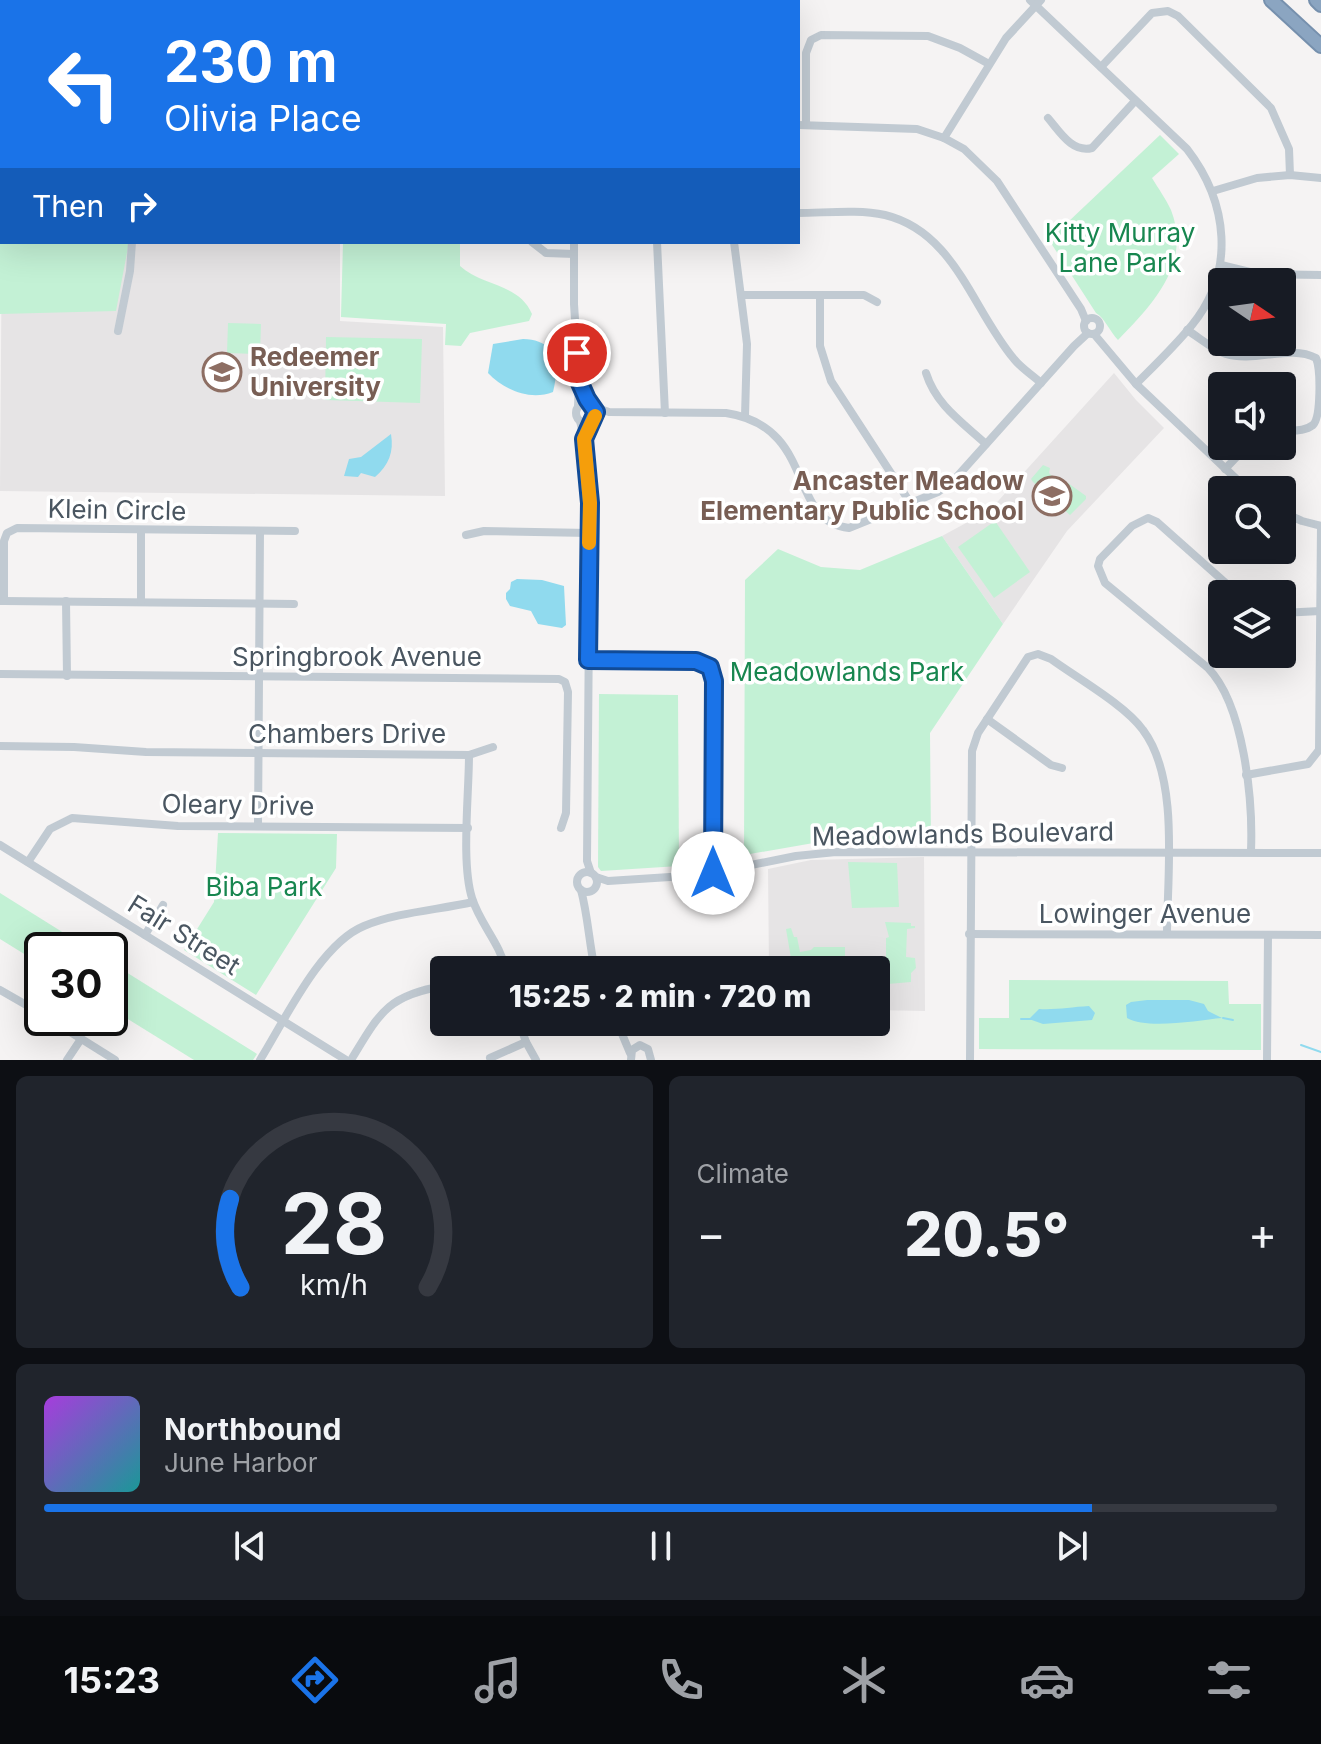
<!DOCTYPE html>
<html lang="en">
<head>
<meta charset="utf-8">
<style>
  :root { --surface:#171b24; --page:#20242c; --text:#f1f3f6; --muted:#9ea1a6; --line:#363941; --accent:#1a73e8 }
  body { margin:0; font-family:Inter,sans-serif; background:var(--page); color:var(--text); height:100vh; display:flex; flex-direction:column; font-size:30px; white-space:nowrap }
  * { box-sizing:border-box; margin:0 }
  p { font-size:26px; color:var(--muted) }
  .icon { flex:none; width:44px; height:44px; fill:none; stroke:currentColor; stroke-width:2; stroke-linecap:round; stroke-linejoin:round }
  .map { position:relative; height:1060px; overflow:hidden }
  .side { display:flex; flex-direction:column; gap:16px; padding:16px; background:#0d0f14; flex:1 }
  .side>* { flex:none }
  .banner { position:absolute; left:0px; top:0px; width:800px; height:244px; box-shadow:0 8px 32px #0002; background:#1a73e8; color:#fff; overflow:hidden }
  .needle { width:52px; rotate:103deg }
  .tools { position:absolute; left:1208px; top:268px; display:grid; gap:16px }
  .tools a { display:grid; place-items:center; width:88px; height:88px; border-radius:8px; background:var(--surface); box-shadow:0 8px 32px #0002; font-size:40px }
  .speed { position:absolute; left:24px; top:932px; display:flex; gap:16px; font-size:40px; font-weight:700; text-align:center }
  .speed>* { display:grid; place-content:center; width:104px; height:104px; border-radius:50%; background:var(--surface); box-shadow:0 8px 32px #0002; line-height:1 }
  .speed .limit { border:4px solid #111; border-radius:12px; background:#fff; color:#111 }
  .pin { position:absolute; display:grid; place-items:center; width:68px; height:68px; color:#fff; margin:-34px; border:4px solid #fff; border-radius:50%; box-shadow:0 2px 8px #0007 }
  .me { position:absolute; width:88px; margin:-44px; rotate:0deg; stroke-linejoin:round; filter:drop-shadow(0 0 6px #0008) }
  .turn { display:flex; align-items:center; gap:28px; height:168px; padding:0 32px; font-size:36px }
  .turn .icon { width:104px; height:104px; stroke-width:2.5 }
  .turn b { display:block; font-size:56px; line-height:68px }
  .then { display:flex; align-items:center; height:76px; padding:0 32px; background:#0003; gap:16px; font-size:30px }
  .big { font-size:60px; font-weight:800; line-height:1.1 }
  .side .card { flex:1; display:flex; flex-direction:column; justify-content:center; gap:12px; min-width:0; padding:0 28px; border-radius:12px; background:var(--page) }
  .side .dial { align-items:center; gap:0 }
  .dial svg { height:208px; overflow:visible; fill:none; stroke:var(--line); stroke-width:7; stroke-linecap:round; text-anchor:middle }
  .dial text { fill:var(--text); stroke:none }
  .song { display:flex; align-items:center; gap:24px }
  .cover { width:96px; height:96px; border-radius:12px; background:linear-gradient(135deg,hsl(280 70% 55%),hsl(180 70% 35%)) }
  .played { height:8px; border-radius:4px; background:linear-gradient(90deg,var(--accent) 85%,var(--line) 85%) }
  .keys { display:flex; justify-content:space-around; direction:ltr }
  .heat { display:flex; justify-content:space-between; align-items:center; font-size:44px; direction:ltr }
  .side .tiles { flex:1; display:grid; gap:16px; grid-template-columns:1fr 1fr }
  .card:last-child { grid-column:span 2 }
  .trip { position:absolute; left:430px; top:956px; width:460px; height:80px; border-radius:8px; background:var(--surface); box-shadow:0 8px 32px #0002; font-weight:800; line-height:80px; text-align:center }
  .menu { display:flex; height:128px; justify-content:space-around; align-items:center; background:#090b0e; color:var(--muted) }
  .menu .icon { width:56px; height:56px }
  .menu .on { color:var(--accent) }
  .menu b { font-size:36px; color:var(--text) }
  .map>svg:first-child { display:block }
</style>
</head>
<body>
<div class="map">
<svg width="1321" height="1060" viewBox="0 0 1321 1060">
  <rect width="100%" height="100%" fill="#f5f3f3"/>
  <g fill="#e6e4e5">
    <path d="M2 219V242H340V321L443 327 445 496 0 491Z"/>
    <path d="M1114 373 1136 400 1164 428 1067 531 1003 624 942 536 990 510Z"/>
    <path d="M924 857 925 1011 876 1010V970H769L768 869 811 860Z"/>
  </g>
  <g fill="#c3f1d5">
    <path d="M1160 135 1179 154 1152 178C1158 188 1166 199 1171 210 1192 264 1152 305 1118 340 1110 332 1105 318 1096 313L1049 240Z"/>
    <path d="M0 221H2V242H129L116 311 0 314Z"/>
    <path d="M343 242H460V266C483 287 519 283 532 314L529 321 470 333 461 346 445 345 446 324 341 317Z"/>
    <path d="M228 323 261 324 260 354 227 353Z"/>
    <path d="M326 337 422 339 420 403 325 400Z"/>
    <path d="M1043 465 1050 468 1049 473 1063 487 1068 483 1086 496V499L1070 515 1033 482 1031 479Z"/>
    <path d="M995 521 1030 572 994 598 958 547Z"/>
    <path d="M942 536 1003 624 930 733 931 841H825L744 855 745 580 778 549 821 567 860 570Z"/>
    <path d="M599 694 678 695 679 866 601 871 598 867Z"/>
    <path d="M218 833 337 834 336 868 256 995 184 950 214 902Z"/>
    <path d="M848 862 897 863 899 907 852 908Z"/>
    <path d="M0 893 91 950H42V965L0 939Z"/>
    <path d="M885 922 911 923V926H915V928L907 929 906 957 915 958 916 968 911 973V982L876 985V974H886V938L889 937Z"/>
    <path d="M791 928 794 937H797L800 952 811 950 814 947H845V970H793L786 929Z"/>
    <path d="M110 962 257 1054 253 1060H194L110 1008Z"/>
    <path d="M1009 980 1228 981 1229 1004H1261V1050L979 1049V1018H1009Z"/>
  </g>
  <g fill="#90daee">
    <path d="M523 339C557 340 560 363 553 392 530 401 504 390 488 373L493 344Z"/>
    <path d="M391 434C394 452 389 465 375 477L361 473 358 477 344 476 349 459 361 457Z"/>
    <path d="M517 579 542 580 564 586 566 625 562 628 538 624 531 611 510 606 506 599V593L510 589 511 582Z"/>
    <path d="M1147 1000H1189L1204 1004 1208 1011 1222 1018C1199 1020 1148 1030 1127 1018L1126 1005 1131 1002Z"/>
    <path d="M1089 1006 1095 1013 1092 1020 1043 1024 1029 1019 1039 1009C1056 1010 1071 1007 1089 1006Z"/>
  </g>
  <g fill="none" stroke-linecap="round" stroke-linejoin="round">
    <g stroke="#90daee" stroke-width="2">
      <path d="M1223 1018 1233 1020"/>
      <path d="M1021 1019H1032"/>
      <path d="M1301 1045 1321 1052"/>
    </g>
    <defs>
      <g id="highway">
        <path d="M1271 0 1321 46"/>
        <path d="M1316 0 1321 5"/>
      </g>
    </defs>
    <use href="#highway" stroke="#7690ad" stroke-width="16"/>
    <g stroke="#c1cad2" stroke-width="8">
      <path d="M123 0V2"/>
      <path d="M271 0V2"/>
      <path d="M342 0V2"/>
      <path d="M1030 0 1187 149C1228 202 1236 271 1192 325 1175 346 1155 365 1136 384"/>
      <path d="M57 2V0"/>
      <path d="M418 2V0"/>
      <path d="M495 2V0"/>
      <path d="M577 2V0"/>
      <path d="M663 2V0"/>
      <path d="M737 2 738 0"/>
      <path d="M1101 67 1152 13 1168 11 1178 16 1271 108 1289 149 1290 175"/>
      <path d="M0 117H2"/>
      <path d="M1048 118C1060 132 1072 153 1092 148L1135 101"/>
      <path d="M798 125 917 129 944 138 964 149 997 181 1081 309 1086 321"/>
      <path d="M806 125V53L811 40 821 35 928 36 960 48 989 64"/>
      <path d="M944 138 1006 38 1041 0"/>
      <path d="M1213 191 1257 178 1290 175 1321 178"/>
      <path d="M798 213C825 213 858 209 885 215 955 232 972 309 1014 359 1021 368 1032 375 1041 383"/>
      <path d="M532 242 546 253 574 254"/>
      <path d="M574 242V304L579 381 578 407"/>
      <path d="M657 242 665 413"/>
      <path d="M734 242 747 344 745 416"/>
      <path d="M1221 265 1258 274 1321 275"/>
      <path d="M741 295H864L877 302"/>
      <path d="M820 295V346L831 381 911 504"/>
      <circle cx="1092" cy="326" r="8"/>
      <path d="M1187 330C1200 338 1212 349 1226 354 1255 363 1290 344 1316 358 1321 370 1321 417 1313 425 1304 432 1292 430 1282 431"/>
      <path d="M118 331 130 271 132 242"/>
      <path d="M1094 334 1136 384 1248 490"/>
      <path d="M926 373C936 405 962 422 986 444"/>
      <circle cx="586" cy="413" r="10"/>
      <path d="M594 407 609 412 726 413C818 427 786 522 849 528L938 492 954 480 1074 346 1088 333"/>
      <path d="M580 421 584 439 590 503 587 861 591 873"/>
      <path d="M1225 469 1247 446"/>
      <path d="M1282 512 1302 521 1321 526"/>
      <path d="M466 535 484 531 589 533"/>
      <path d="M1238 594 1157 522 1148 518 1132 526 1100 559 1098 566 1105 583 1208 668C1244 705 1253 800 1251 851"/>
      <path d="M0 601H4V541L7 533 17 528 295 531"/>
      <path d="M4 601 294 604"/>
      <path d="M66 601 67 676"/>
      <path d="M141 601V530"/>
      <path d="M1282 613 1320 611"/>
      <path d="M588 660 696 661 710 667 714 681 713 873"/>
      <path d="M0 674 559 679 565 682 568 692 566 813 561 828"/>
      <path d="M987 719 1051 765 1062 768"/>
      <path d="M0 746 74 747 146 752 469 755 493 747"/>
      <path d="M469 755C469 794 461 863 472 898 480 924 500 943 506 970"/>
      <path d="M1246 775 1308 764 1319 750 1321 526"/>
      <path d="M258 826 260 531"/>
      <path d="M0 845 346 1060"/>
      <path d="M28 862 50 829 72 818 178 826 468 828"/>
      <circle cx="587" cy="882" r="10"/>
      <path d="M596 877 608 881 701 875 796 856 836 852 1321 853"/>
      <path d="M581 890C588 916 589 943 595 970"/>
      <path d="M969 934 1321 935"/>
      <path d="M145 935 163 905"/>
      <path d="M0 990 42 1014"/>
      <path d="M48 1018 115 1060"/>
      <path d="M519 1022 526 1042 536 1060"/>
      <path d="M617 1022 630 1053"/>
      <path d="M490 1058 526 1042"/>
      <path d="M67 1060 81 1039"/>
      <path d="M260 1060C285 1020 320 944 364 926 398 912 438 910 473 902"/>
      <path d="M351 1060C379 1014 387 995 444 986"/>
      <path d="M631 1060 632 1050 640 1045 648 1049 651 1060"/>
      <path d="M970 1060 972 751 978 733 1028 657 1038 654 1051 659C1077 678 1125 705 1143 730 1180 779 1167 876 1167 934"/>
      <path d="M1267 1060 1268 935"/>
    </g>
    <use href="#highway" stroke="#8ba5c1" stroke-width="12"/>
  </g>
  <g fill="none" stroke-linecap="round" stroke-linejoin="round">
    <defs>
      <path id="route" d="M577 353 579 381 587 399 596 412 584 439 590 503 588 660 696 661 710 667 714 681 713 873"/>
    </defs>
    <use href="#route" stroke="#114b97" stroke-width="20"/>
    <use href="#route" stroke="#1a73e8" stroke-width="14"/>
    <path stroke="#f59e0b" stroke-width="14" d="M589 543 590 503 584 439 595 416"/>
  </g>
  <defs>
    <symbol id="university-ring" viewBox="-11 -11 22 22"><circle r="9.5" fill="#fff" stroke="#8d6e63" stroke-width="1.5"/><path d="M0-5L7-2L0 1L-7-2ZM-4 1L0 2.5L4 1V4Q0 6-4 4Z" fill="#8d6e63"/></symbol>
    <symbol id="school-ring" viewBox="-11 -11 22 22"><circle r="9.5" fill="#fff" stroke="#8d6e63" stroke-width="1.5"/><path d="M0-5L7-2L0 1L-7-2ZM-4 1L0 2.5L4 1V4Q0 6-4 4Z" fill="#8d6e63"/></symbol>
  </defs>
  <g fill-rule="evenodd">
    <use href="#university-ring" x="200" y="350" width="44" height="44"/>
    <use href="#school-ring" x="1030" y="474" width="44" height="44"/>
  </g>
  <g text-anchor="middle" stroke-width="7" stroke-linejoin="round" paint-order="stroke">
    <g font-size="26" fill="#17864f" stroke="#fff">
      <text x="1120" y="242">Kitty Murray<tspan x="1120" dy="30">Lane Park</tspan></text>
      <text x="847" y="681">Meadowlands Park</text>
      <text x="264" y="896">Biba Park</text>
    </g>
    <g font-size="26" font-weight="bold" fill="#785e54" stroke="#fff" text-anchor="start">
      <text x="250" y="366">Redeemer<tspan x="250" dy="30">University</tspan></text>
      <text x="1024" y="490" text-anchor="end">Ancaster Meadow<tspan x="1024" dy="30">Elementary Public School</tspan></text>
    </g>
    <g font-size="26" fill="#4a5661" stroke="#fff">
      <text transform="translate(117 510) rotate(1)" y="9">Klein Circle</text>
      <text x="357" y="666">Springbrook Avenue</text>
      <text x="347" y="743">Chambers Drive</text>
      <text transform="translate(238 805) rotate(1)" y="9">Oleary Drive</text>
      <text transform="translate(963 834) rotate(-1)" y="9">Meadowlands Boulevard</text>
      <text x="1145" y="923">Lowinger Avenue</text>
      <text transform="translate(184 935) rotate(32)" y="9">Fair Street</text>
    </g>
  </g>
</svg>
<div class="tools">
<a><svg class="needle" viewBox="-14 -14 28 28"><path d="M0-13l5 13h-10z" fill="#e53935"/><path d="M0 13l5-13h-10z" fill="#9ea1a6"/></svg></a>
<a><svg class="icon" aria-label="sound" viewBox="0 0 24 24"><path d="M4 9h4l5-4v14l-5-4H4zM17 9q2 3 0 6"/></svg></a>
<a><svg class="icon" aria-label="search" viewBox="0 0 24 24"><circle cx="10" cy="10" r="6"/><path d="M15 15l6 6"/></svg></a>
<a><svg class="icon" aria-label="layers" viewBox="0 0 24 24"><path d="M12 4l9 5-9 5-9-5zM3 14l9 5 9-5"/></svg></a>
</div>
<div class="speed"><div class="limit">30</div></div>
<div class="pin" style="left:577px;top:353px;background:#d93025"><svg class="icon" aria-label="arrive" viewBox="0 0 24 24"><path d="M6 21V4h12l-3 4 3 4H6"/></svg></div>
<svg class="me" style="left:713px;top:873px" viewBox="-20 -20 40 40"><circle r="19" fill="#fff"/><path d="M0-13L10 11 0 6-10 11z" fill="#1a73e8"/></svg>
<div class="trip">15:25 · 2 min · 720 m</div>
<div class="banner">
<div class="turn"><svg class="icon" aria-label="left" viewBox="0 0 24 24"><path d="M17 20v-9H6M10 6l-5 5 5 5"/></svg><div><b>230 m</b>Olivia Place</div></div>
<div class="then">Then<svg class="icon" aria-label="right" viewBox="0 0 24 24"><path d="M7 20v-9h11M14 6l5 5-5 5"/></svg></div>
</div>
</div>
<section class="side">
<div class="tiles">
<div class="card dial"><svg viewBox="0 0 100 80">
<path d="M14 69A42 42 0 1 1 86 69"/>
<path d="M14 69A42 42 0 0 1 10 35" stroke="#1a73e8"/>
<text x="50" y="56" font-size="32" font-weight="700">28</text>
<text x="50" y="72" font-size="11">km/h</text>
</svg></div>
<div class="card"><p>Climate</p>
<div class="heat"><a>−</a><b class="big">20.5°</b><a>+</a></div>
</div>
<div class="card">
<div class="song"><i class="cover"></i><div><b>Northbound</b><p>June Harbor</p></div></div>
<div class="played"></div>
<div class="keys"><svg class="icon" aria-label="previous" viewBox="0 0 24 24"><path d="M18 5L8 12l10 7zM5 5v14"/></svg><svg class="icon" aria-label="pause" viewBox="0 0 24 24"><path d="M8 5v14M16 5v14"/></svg><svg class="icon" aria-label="next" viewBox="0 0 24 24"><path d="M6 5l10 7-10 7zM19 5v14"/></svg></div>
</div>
</div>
</section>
<nav class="menu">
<b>15:23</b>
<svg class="icon on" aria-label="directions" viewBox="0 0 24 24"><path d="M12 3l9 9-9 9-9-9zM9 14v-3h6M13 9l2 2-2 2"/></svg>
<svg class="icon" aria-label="music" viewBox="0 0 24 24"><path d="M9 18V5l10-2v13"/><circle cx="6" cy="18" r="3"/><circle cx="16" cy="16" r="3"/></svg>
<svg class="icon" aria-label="phone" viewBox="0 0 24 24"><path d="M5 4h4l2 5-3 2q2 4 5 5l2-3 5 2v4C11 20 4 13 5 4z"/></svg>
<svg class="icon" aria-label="climate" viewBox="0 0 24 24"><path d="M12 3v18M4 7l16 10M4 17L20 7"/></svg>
<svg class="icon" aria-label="car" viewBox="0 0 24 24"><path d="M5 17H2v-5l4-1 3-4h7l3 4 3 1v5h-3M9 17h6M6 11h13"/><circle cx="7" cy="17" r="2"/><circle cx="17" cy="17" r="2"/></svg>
<svg class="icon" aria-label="filters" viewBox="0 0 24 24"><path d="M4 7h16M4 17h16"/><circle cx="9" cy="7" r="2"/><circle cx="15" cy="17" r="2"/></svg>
</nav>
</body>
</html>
